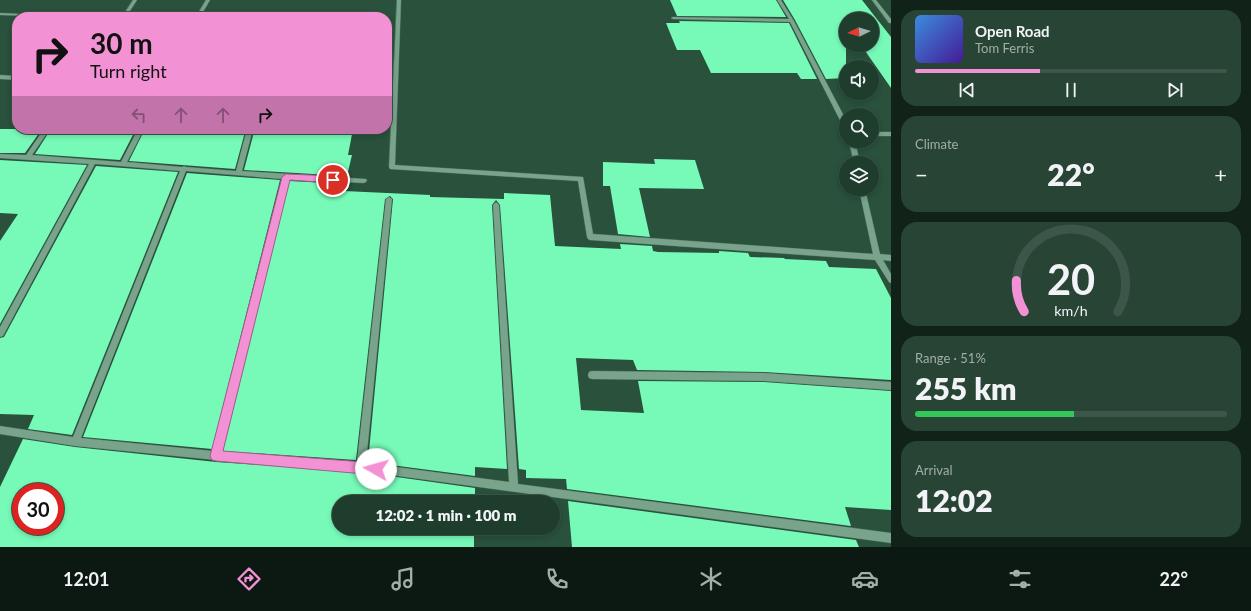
<!DOCTYPE html>
<html lang="en">
<head>
<meta charset="utf-8">
<style>
  :root { --surface:#1f3d2d; --page:#274435; --text:#f1f3f6; --muted:#a1aeaa; --line:#3c5649; --accent:#f391d5 }
  body { margin:0; font-family:Lato,sans-serif; background:var(--page); color:var(--text); height:100vh; display:flex; flex-direction:column; font-size:15px; white-space:nowrap }
  * { box-sizing:border-box; margin:0 }
  p { font-size:13px; color:var(--muted) }
  .icon { flex:none; width:22px; height:22px; fill:none; stroke:currentColor; stroke-width:2; stroke-linecap:round; stroke-linejoin:round }
  .map { position:relative; flex:1; overflow:hidden }
  .details { display:flex; flex-direction:column; gap:10px; padding:10px; background:#112219; width:360px }
  .details>* { flex:none }
  .top-card { position:absolute; left:12px; top:12px; width:380px; height:122px; border-radius:16px; box-shadow:0 2px 6px #0003,0 0 0 1px var(--line); background:#f391d5; color:#111; overflow:hidden }
  .needle { width:26px; rotate:265deg }
  .tools { position:absolute; left:839px; top:12px; display:grid; gap:8px }
  .tools a { display:grid; place-items:center; width:40px; height:40px; border-radius:50%; background:var(--surface); box-shadow:0 2px 6px #0003,0 0 0 1px var(--line); font-size:20px }
  .speed { position:absolute; left:12px; top:483px; display:flex; gap:8px; font-size:20px; font-weight:700; text-align:center }
  .speed>* { display:grid; place-content:center; width:52px; height:52px; border-radius:50%; background:var(--surface); box-shadow:0 2px 6px #0003,0 0 0 1px var(--line); line-height:1 }
  .speed .limit { border:6px solid #d22; background:#fff; color:#111 }
  .pin { position:absolute; display:grid; place-items:center; width:34px; height:34px; color:#fff; margin:-17px; border:2px solid #fff; border-radius:50%; box-shadow:0 1px 4px #0007 }
  .me { position:absolute; width:44px; margin:-22px; rotate:277deg; stroke-linejoin:round; filter:drop-shadow(0 0 3px #0008) }
  .turn { display:flex; align-items:center; gap:14px; height:84px; padding:0 12px; font-size:18px }
  .turn .icon { width:52px; height:52px; stroke-width:2.5 }
  .turn b { display:block; font-size:28px; line-height:34px }
  .lanes { display:flex; align-items:center; height:38px; padding:0 12px; background:#0003; justify-content:center; gap:20px; direction:ltr }
  .lanes .off { opacity:.35 }
  .big { font-size:30px; font-weight:800; line-height:1.1 }
  .details .widget { flex:1; display:flex; flex-direction:column; justify-content:center; gap:6px; min-width:0; padding:0 14px; border-radius:16px; background:var(--page) }
  .details .dial { align-items:center; gap:0 }
  .dial svg { height:104px; overflow:visible; fill:none; stroke:var(--line); stroke-width:7; stroke-linecap:round; text-anchor:middle }
  .dial text { fill:var(--text); stroke:none }
  .song { display:flex; align-items:center; gap:12px }
  .cover { width:48px; height:48px; border-radius:6px; background:linear-gradient(135deg,hsl(210 70% 55%),hsl(260 70% 35%)) }
  .played { height:4px; border-radius:2px; background:linear-gradient(90deg,var(--accent) 40%,var(--line) 40%) }
  .keys { display:flex; justify-content:space-around; direction:ltr }
  .heat { display:flex; justify-content:space-between; align-items:center; font-size:22px; direction:ltr }
  .charge { height:6px; border-radius:3px; background:linear-gradient(90deg,#34c759 51%,var(--line) 0) }
  .trip { position:absolute; left:332px; top:495px; width:228px; height:40px; border-radius:20px; background:var(--surface); box-shadow:0 2px 6px #0003,0 0 0 1px var(--line); font-weight:800; line-height:40px; text-align:center }
  .tab-bar { display:flex; height:64px; justify-content:space-around; align-items:center; background:#0c1812; color:var(--muted) }
  .tab-bar .icon { width:28px; height:28px }
  .tab-bar .active { color:var(--accent) }
  .tab-bar b { font-size:18px; color:var(--text) }
  main { display:flex; flex:1; min-height:0 }
  .map>svg:first-child { display:block }
</style>
</head>
<body>
<main>
<div class="map">
<svg width="891" height="547" viewBox="0 0 891 547">
  <rect width="100%" height="100%" fill="#29513c"/>
  <g fill="#77fab8" fill-rule="evenodd">
    <path d="M670 0H776L786 17 677 16Z"/>
    <path d="M783 0H862L891 37V88L861 45H872V19H846V78L826 79 795 20Z"/>
    <path d="M679 21 789 23 817 79H801L797 73H711L700 50H677L666 23H680Z"/>
    <path d="M0 129H42L25 153H0Z"/>
    <path d="M51 129H136L120 160 35 154Z"/>
    <path d="M145 129H185L245 132 235 169 129 161Z"/>
    <path d="M263 129H353L348 155H352L347 176 244 170 254 132H262Z"/>
    <path d="M654 159 695 160 704 189 639 188 650 237 618 234 610 186H603V162L655 164Z"/>
    <path d="M0 160 87 165 0 324V241L18 214 0 213Z"/>
    <path d="M96 166 178 172 72 435 28 429 34 415 0 414V338L4 337Z"/>
    <path d="M187 173 280 180 212 449 83 437Z"/>
    <path d="M289 181 346 184 344 191 430 195V197L504 199V193L550 195 555 246 621 249 620 244 652 246 653 251 658 252 719 253V251L748 253 750 257 784 258 785 259 826 261 829 267 876 269 891 298V380L764 372 637 370 633 360 576 358 581 410 644 413 638 381 764 382 891 391V510L845 507 851 526 567 489 566 479 526 478V470L519 469 500 205 496 200 492 205 507 469 475 467V476L368 462 393 199 390 196 385 199 356 460 223 451Z"/>
    <path d="M23 439 75 447 216 462 361 472 475 488V502H339V528H474V547H0V487ZM21 492H55V526H21Z"/>
    <path d="M568 501 856 540 859 547H572Z"/>
  </g>
  <g fill="none" stroke-linecap="round" stroke-linejoin="round">
    <defs>
      <g id="minor">
        <path d="M133 0H137L126 17H122Z"/>
        <path d="M206 0H210L200 17H196Z"/>
        <path d="M397 0H401L395 165 583 177 593 234 873 254 859 189H865L880 254 891 255V261L883 260 891 274V283L889 282 875 260 590 240 588 239 587 237 578 181 390 169 389 167Z"/>
        <path d="M777 0H781L794 21 846 120V128L843 126 790 22 673 19 671 18 673 17 789 19Z"/>
        <path d="M872 0H876L891 19V23H889Z"/>
        <path d="M0 13 64 16 66 17 0 15Z"/>
        <path d="M0 75 17 76V80L0 79Z"/>
        <path d="M44 129H50L32 155 121 162 138 129H144L127 162 182 167 184 166 186 167 236 171 247 129H253L242 171 366 179 367 181 364 183 288 179 221 452 357 462 386 199 389 197 392 199 366 463 509 482 493 205 496 202 499 205 518 484 891 533V543L361 471 216 460 75 446 0 434V426L73 437 180 171 95 164 3 336 0 337V327L89 164 0 158V154L26 155ZM186 171 282 179 213 451 81 438Z"/>
        <rect x="872" y="132" width="19" height="4"/>
        <path d="M849 141H855L860 163H854Z"/>
        <path d="M592 371 764 373 891 382V390L764 381 592 379 589 378 588 375 589 372Z"/>
      </g>
    </defs>
    <use href="#minor" stroke="#4a6e5c" stroke-width="1"/>
    <use href="#minor" fill="#79a38b" fill-rule="evenodd"/>
  </g>
  <path fill="#f391d5" stroke="#9e5e8a" d="M286 174 333 176 337 180 333 183 290 180 223 451 376 463 380 465 382 469 380 473 376 475 216 461 212 460 210 456 282 177Z"/>
</svg>
<div class="tools">
<a><svg class="needle" viewBox="-14 -14 28 28"><path d="M0-13l5 13h-10z" fill="#e53935"/><path d="M0 13l5-13h-10z" fill="#a1aeaa"/></svg></a>
<a><svg class="icon" aria-label="sound" viewBox="0 0 24 24"><path d="M4 9h4l5-4v14l-5-4H4zM17 9q2 3 0 6"/></svg></a>
<a><svg class="icon" aria-label="search" viewBox="0 0 24 24"><circle cx="10" cy="10" r="6"/><path d="M15 15l6 6"/></svg></a>
<a><svg class="icon" aria-label="layers" viewBox="0 0 24 24"><path d="M12 4l9 5-9 5-9-5zM3 14l9 5 9-5"/></svg></a>
</div>
<div class="speed"><div class="limit">30</div></div>
<div class="pin" style="left:333px;top:180px;background:#d93025"><svg class="icon" aria-label="arrive" viewBox="0 0 24 24"><path d="M6 21V4h12l-3 4 3 4H6"/></svg></div>
<svg class="me" style="left:376px;top:469px" viewBox="-20 -20 40 40"><circle r="19" fill="#fff"/><path d="M0-13L10 11 0 6-10 11z" fill="#f391d5"/></svg>
<div class="trip">12:02 · 1 min · 100 m</div>
<div class="top-card">
<div class="turn"><svg class="icon" aria-label="right" viewBox="0 0 24 24"><path d="M7 20v-9h11M14 6l5 5-5 5"/></svg><div><b>30 m</b>Turn right</div></div>
<div class="lanes"><svg class="icon off" aria-label="left" viewBox="0 0 24 24"><path d="M17 20v-9H6M10 6l-5 5 5 5"/></svg><svg class="icon off" aria-label="ahead" viewBox="0 0 24 24"><path d="M12 20V5M6 11l6-6 6 6"/></svg><svg class="icon off" aria-label="ahead" viewBox="0 0 24 24"><path d="M12 20V5M6 11l6-6 6 6"/></svg><svg class="icon" aria-label="right" viewBox="0 0 24 24"><path d="M7 20v-9h11M14 6l5 5-5 5"/></svg></div>
</div>
</div>
<section class="details">
<div class="widget">
<div class="song"><i class="cover"></i><div><b>Open Road</b><p>Tom Ferris</p></div></div>
<div class="played"></div>
<div class="keys"><svg class="icon" aria-label="previous" viewBox="0 0 24 24"><path d="M18 5L8 12l10 7zM5 5v14"/></svg><svg class="icon" aria-label="pause" viewBox="0 0 24 24"><path d="M8 5v14M16 5v14"/></svg><svg class="icon" aria-label="next" viewBox="0 0 24 24"><path d="M6 5l10 7-10 7zM19 5v14"/></svg></div>
</div>
<div class="widget"><p>Climate</p>
<div class="heat"><a>−</a><b class="big">22°</b><a>+</a></div>
</div>
<div class="widget dial"><svg viewBox="0 0 100 80">
<path d="M14 69A42 42 0 1 1 86 69"/>
<path d="M14 69A42 42 0 0 1 8 45" stroke="#f391d5"/>
<text x="50" y="56" font-size="32" font-weight="700">20</text>
<text x="50" y="72" font-size="11">km/h</text>
</svg></div>
<div class="widget"><p>Range · 51%</p><b class="big">255 km</b><div class="charge"></div></div>
<div class="widget"><p>Arrival</p><b class="big">12:02</b></div>
</section>
</main>
<nav class="tab-bar">
<b>12:01</b>
<svg class="icon active" aria-label="directions" viewBox="0 0 24 24"><path d="M12 3l9 9-9 9-9-9zM9 14v-3h6M13 9l2 2-2 2"/></svg>
<svg class="icon" aria-label="music" viewBox="0 0 24 24"><path d="M9 18V5l10-2v13"/><circle cx="6" cy="18" r="3"/><circle cx="16" cy="16" r="3"/></svg>
<svg class="icon" aria-label="phone" viewBox="0 0 24 24"><path d="M5 4h4l2 5-3 2q2 4 5 5l2-3 5 2v4C11 20 4 13 5 4z"/></svg>
<svg class="icon" aria-label="climate" viewBox="0 0 24 24"><path d="M12 3v18M4 7l16 10M4 17L20 7"/></svg>
<svg class="icon" aria-label="car" viewBox="0 0 24 24"><path d="M5 17H2v-5l4-1 3-4h7l3 4 3 1v5h-3M9 17h6M6 11h13"/><circle cx="7" cy="17" r="2"/><circle cx="17" cy="17" r="2"/></svg>
<svg class="icon" aria-label="filters" viewBox="0 0 24 24"><path d="M4 7h16M4 17h16"/><circle cx="9" cy="7" r="2"/><circle cx="15" cy="17" r="2"/></svg>
<b>22°</b>
</nav>
</body>
</html>
